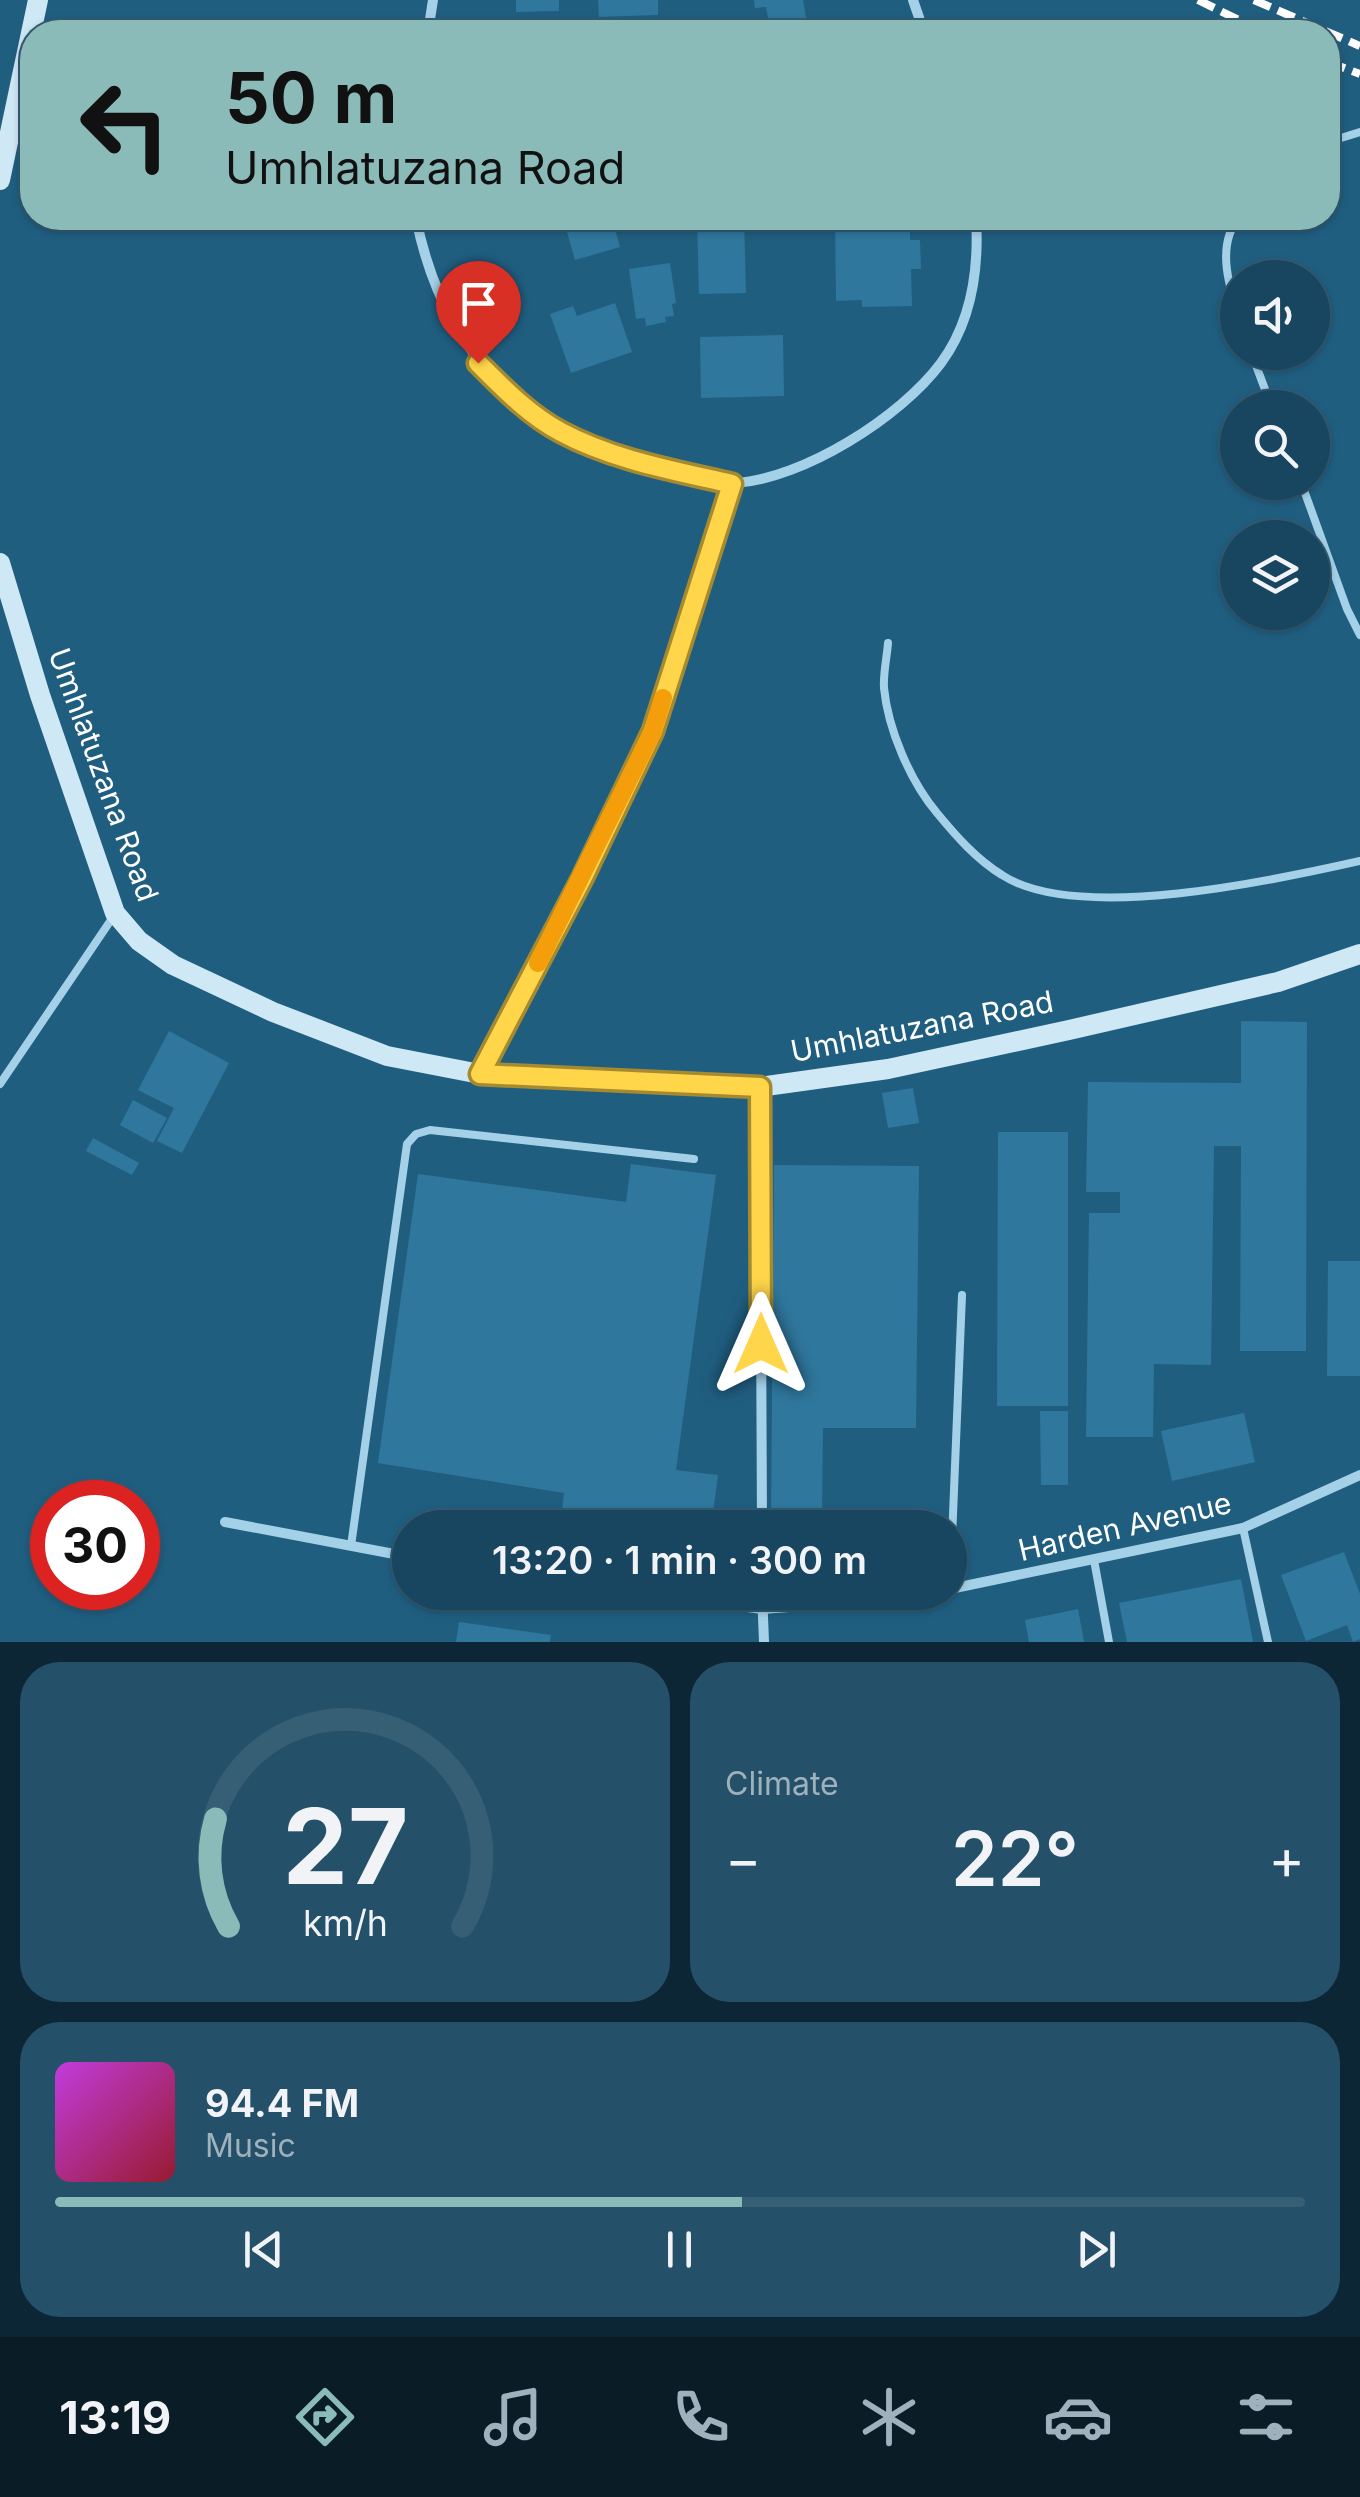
<!DOCTYPE html>
<html lang="en">
<head>
<meta charset="utf-8">
<style>
  :root { --surface:#184660; --page:#255069; --text:#f1f3f6; --muted:#9fb1bd; --line:#365e75; --accent:#8bbbb9 }
  body { margin:0; font-family:Inter,sans-serif; background:var(--page); color:var(--text); height:100vh; display:flex; flex-direction:column; font-size:38px; white-space:nowrap }
  * { box-sizing:border-box; margin:0 }
  p { font-size:32px; color:var(--muted) }
  .icon { flex:none; width:55px; height:55px; fill:none; stroke:currentColor; stroke-width:2; stroke-linecap:round; stroke-linejoin:round }
  .map { position:relative; height:1642px; overflow:hidden }
  .drawer { display:flex; flex-direction:column; gap:20px; padding:20px; background:#0d2635; flex:1 }
  .drawer>* { flex:none }
  .top-card { position:absolute; left:20px; top:20px; width:1320px; height:210px; border-radius:40px; box-shadow:0 2px 8px #0004,0 0 0 2px var(--line); background:#8bbbb9; color:#111; overflow:hidden }
  .buttons { position:absolute; left:1220px; top:260px; display:grid; gap:20px }
  .buttons a { display:grid; place-items:center; width:110px; height:110px; border-radius:50%; background:var(--surface); box-shadow:0 2px 8px #0004,0 0 0 2px var(--line); font-size:50px }
  .speed { position:absolute; left:30px; top:1480px; display:flex; gap:20px; font-size:50px; font-weight:700; text-align:center }
  .speed>* { display:grid; place-content:center; width:130px; height:130px; border-radius:50%; background:var(--surface); box-shadow:0 2px 8px #0004,0 0 0 2px var(--line); line-height:1 }
  .speed .limit { border:15px solid #d22; background:#fff; color:#111 }
  .pin { position:absolute; display:grid; place-items:center; width:85px; height:85px; color:#fff; margin:-102px -42px; border-radius:50% 50% 50% 0; rotate:-45deg; box-shadow:0 0 10px #0007 }
  .pin .icon { rotate:45deg }
  .me { position:absolute; width:110px; margin:-55px; rotate:0deg; stroke-linejoin:round; filter:drop-shadow(0 0 8px #0008) }
  .turn { display:flex; align-items:center; gap:35px; height:210px; padding:0 40px; font-size:45px }
  .turn .icon { width:130px; height:130px; stroke-width:2.5 }
  .turn b { display:block; font-size:70px; line-height:85px }
  .big { font-size:75px; font-weight:600; line-height:1.1 }
  .drawer .card { flex:1; display:flex; flex-direction:column; justify-content:center; gap:15px; min-width:0; padding:0 35px; border-radius:40px; background:var(--page) }
  .drawer .dial { align-items:center; gap:0 }
  .dial svg { height:260px; overflow:visible; fill:none; stroke:var(--line); stroke-width:7; stroke-linecap:round; text-anchor:middle }
  .dial text { fill:var(--text); stroke:none }
  .song { display:flex; align-items:center; gap:30px }
  .cover { width:120px; height:120px; border-radius:15px; background:linear-gradient(135deg,hsl(290 70% 55%),hsl(350 70% 35%)) }
  .played { height:10px; border-radius:5px; background:linear-gradient(90deg,var(--accent) 55%,var(--line) 55%) }
  .keys { display:flex; justify-content:space-around; direction:ltr }
  .heat { display:flex; justify-content:space-between; align-items:center; font-size:55px; direction:ltr }
  .drawer .tiles { flex:1; display:grid; gap:20px; grid-template-columns:1fr 1fr }
  .card:last-child { grid-column:span 2 }
  .trip { position:absolute; left:392px; top:1510px; width:575px; height:100px; border-radius:50px; background:var(--surface); box-shadow:0 2px 8px #0004,0 0 0 2px var(--line); font-weight:600; line-height:100px; text-align:center }
  .menu { display:flex; height:160px; justify-content:space-around; align-items:center; background:#0a1c26; color:var(--muted) }
  .menu .icon { width:70px; height:70px }
  .menu .current { color:var(--accent) }
  .menu b { font-size:45px; color:var(--text) }
  .map>svg:first-child { display:block }
</style>
</head>
<body>
<div class="map">
<svg width="1360" height="1642" viewBox="0 0 1360 1642">
  <rect width="100%" height="100%" fill="#205e80"/>
  <g fill="#2f779d">
    <path d="M516 0H559V11L516 12Z"/>
    <path d="M598 0H658V15L599 17Z"/>
    <path d="M754 0H803L807 22 770 29 766 7 755 8Z"/>
    <path d="M563 218H612L620 247 575 260Z"/>
    <path d="M697 218H744L746 293 699 294Z"/>
    <path d="M835 218H910V240H920L921 269H911L912 306 862 307V300L836 301Z"/>
    <path d="M670 263 676 303 672 304 674 316 665 317 666 322 646 326 645 318 636 319 629 269Z"/>
    <path d="M615 303 632 352 571 373 550 314 573 306 577 316Z"/>
    <path d="M783 335 784 396 701 398 700 337Z"/>
    <path d="M1241 1021 1307 1022 1306 1351H1240L1241 1146H1214L1211 1365 1154 1364 1153 1437H1086L1089 1213H1120V1192H1086L1088 1082 1241 1083Z"/>
    <path d="M169 1031 229 1063 182 1153 157 1141 174 1108 138 1090Z"/>
    <path d="M913 1088 919 1123 888 1128 882 1093Z"/>
    <path d="M133 1100 167 1118 153 1143 120 1125Z"/>
    <path d="M998 1132H1068V1406H997Z"/>
    <path d="M93 1138 139 1163 132 1175 86 1151Z"/>
    <path d="M631 1164 716 1175 676 1470 718 1475 711 1528H560L564 1493 378 1463 418 1174 626 1202Z"/>
    <path d="M774 1165 919 1166 916 1428H823L822 1518 771 1517Z"/>
    <path d="M1328 1261H1360V1376H1327Z"/>
    <path d="M1040 1411H1068V1485H1041Z"/>
    <path d="M1244 1413 1255 1462 1172 1481 1161 1431Z"/>
    <path d="M1344 1552 1360 1594V1639L1353 1642 1347 1625 1306 1641 1281 1575Z"/>
    <path d="M1241 1579 1253 1642H1127L1119 1603Z"/>
    <path d="M1078 1609 1084 1642H1029L1025 1620Z"/>
    <path d="M459 1622 551 1635 550 1642H456Z"/>
  </g>
  <g fill="none" stroke-linecap="round" stroke-linejoin="round">
    <g stroke="#a5d1e8" stroke-width="8">
      <path d="M1328 142 1360 132"/>
      <path d="M1238 315C1229 286 1216 244 1239 218"/>
      <path d="M1251 352 1272 408"/>
      <path d="M1301 482 1347 609 1360 635"/>
      <path d="M888 643C887 657 883 674 884 688 888 729 910 781 937 813 956 836 976 859 1002 875 1077 924 1276 880 1360 861"/>
      <path d="M0 1084 113 917"/>
      <path d="M1243 1528 1268 1642"/>
      <path d="M351 1546 407 1144 416 1134 430 1130 694 1159"/>
      <path d="M1094 1560 1109 1642"/>
      <path d="M950 1588 962 1295"/>
    </g>
    <g stroke="#a5d1e8" stroke-width="10">
      <path d="M913 0 924 32"/>
      <path d="M428 32 433 0"/>
      <path d="M416 218C443 353 526 436 660 467 683 472 712 485 735 483 803 479 901 417 941 363 972 321 979 267 976 218"/>
      <path d="M481 1073 583 877 653 731 732 484"/>
      <path d="M760 1087 762 1528"/>
      <path d="M225 1522 410 1557"/>
      <path d="M950 1589 1243 1528 1360 1475"/>
      <path d="M639 1592 762 1609 885 1600 928 1592"/>
      <path d="M762 1592 764 1642"/>
    </g>
    <g stroke="#cfe8f6" stroke-width="20">
      <path d="M0 180 38 0"/>
      <path d="M0 563 40 695 115 913 139 941 173 965 273 1012 387 1056 480 1074 760 1087 888 1069 1069 1030 1278 982 1360 954"/>
    </g>
    <g stroke="#fff" stroke-width="8" stroke-dasharray="18 8" stroke-linecap="butt">
      <path d="M1198 0 1263 32"/>
      <path d="M1254 0 1360 46"/>
      <path d="M1328 62 1360 74"/>
    </g>
  </g>
  <g fill="none" stroke-linecap="round" stroke-linejoin="round">
    <defs>
      <path id="route" d="M478 363C503 388 529 415 561 432 613 460 676 471 732 484L653 731 583 877 480 1074 760 1087 761 1344"/>
    </defs>
    <use href="#route" stroke="#a68a30" stroke-width="25"/>
    <use href="#route" stroke="#ffd54a" stroke-width="18"/>
    <path stroke="#f59e0b" stroke-width="18" d="M538 963 653 731 663 698"/>
  </g>
  <g text-anchor="middle" stroke-width="10" stroke-linejoin="round" paint-order="stroke">
    <g font-size="30" fill="#fff" stroke="#205e80">
      <text transform="translate(103 775) rotate(70)" y="10">Umhlatuzana Road</text>
      <text transform="translate(922 1027) rotate(-11)" y="10">Umhlatuzana Road</text>
      <text transform="translate(1125 1527) rotate(-13)" y="10">Harden Avenue</text>
    </g>
  </g>
</svg>
<div class="buttons">
<a><svg class="icon" aria-label="sound" viewBox="0 0 24 24"><path d="M4 9h4l5-4v14l-5-4H4zM17 9q2 3 0 6"/></svg></a>
<a><svg class="icon" aria-label="search" viewBox="0 0 24 24"><circle cx="10" cy="10" r="6"/><path d="M15 15l6 6"/></svg></a>
<a><svg class="icon" aria-label="layers" viewBox="0 0 24 24"><path d="M12 4l9 5-9 5-9-5zM3 14l9 5 9-5"/></svg></a>
</div>
<div class="speed"><div class="limit">30</div></div>
<div class="pin" style="left:478px;top:363px;background:#d93025"><svg class="icon" aria-label="arrive" viewBox="0 0 24 24"><path d="M6 21V4h12l-3 4 3 4H6"/></svg></div>
<svg class="me" style="left:761px;top:1344px" viewBox="-20 -20 40 40"><path d="M0-17L14 15 0 8-14 15z" fill="#ffd54a" stroke="#fff" stroke-width="4"/></svg>
<div class="trip">13:20 · 1 min · 300 m</div>
<div class="top-card">
<div class="turn"><svg class="icon" aria-label="left" viewBox="0 0 24 24"><path d="M17 20v-9H6M10 6l-5 5 5 5"/></svg><div><b>50 m</b>Umhlatuzana Road</div></div>
</div>
</div>
<section class="drawer">
<div class="tiles">
<div class="card dial"><svg viewBox="0 0 100 80">
<path d="M14 69A42 42 0 1 1 86 69"/>
<path d="M14 69A42 42 0 0 1 10 36" stroke="#8bbbb9"/>
<text x="50" y="56" font-size="32" font-weight="700">27</text>
<text x="50" y="72" font-size="11">km/h</text>
</svg></div>
<div class="card"><p>Climate</p>
<div class="heat"><a>−</a><b class="big">22°</b><a>+</a></div>
</div>
<div class="card">
<div class="song"><i class="cover"></i><div><b>94.4 FM</b><p>Music</p></div></div>
<div class="played"></div>
<div class="keys"><svg class="icon" aria-label="previous" viewBox="0 0 24 24"><path d="M18 5L8 12l10 7zM5 5v14"/></svg><svg class="icon" aria-label="pause" viewBox="0 0 24 24"><path d="M8 5v14M16 5v14"/></svg><svg class="icon" aria-label="next" viewBox="0 0 24 24"><path d="M6 5l10 7-10 7zM19 5v14"/></svg></div>
</div>
</div>
</section>
<nav class="menu">
<b>13:19</b>
<svg class="icon current" aria-label="directions" viewBox="0 0 24 24"><path d="M12 3l9 9-9 9-9-9zM9 14v-3h6M13 9l2 2-2 2"/></svg>
<svg class="icon" aria-label="music" viewBox="0 0 24 24"><path d="M9 18V5l10-2v13"/><circle cx="6" cy="18" r="3"/><circle cx="16" cy="16" r="3"/></svg>
<svg class="icon" aria-label="phone" viewBox="0 0 24 24"><path d="M5 4h4l2 5-3 2q2 4 5 5l2-3 5 2v4C11 20 4 13 5 4z"/></svg>
<svg class="icon" aria-label="climate" viewBox="0 0 24 24"><path d="M12 3v18M4 7l16 10M4 17L20 7"/></svg>
<svg class="icon" aria-label="car" viewBox="0 0 24 24"><path d="M5 17H2v-5l4-1 3-4h7l3 4 3 1v5h-3M9 17h6M6 11h13"/><circle cx="7" cy="17" r="2"/><circle cx="17" cy="17" r="2"/></svg>
<svg class="icon" aria-label="filters" viewBox="0 0 24 24"><path d="M4 7h16M4 17h16"/><circle cx="9" cy="7" r="2"/><circle cx="15" cy="17" r="2"/></svg>
</nav>
</body>
</html>
